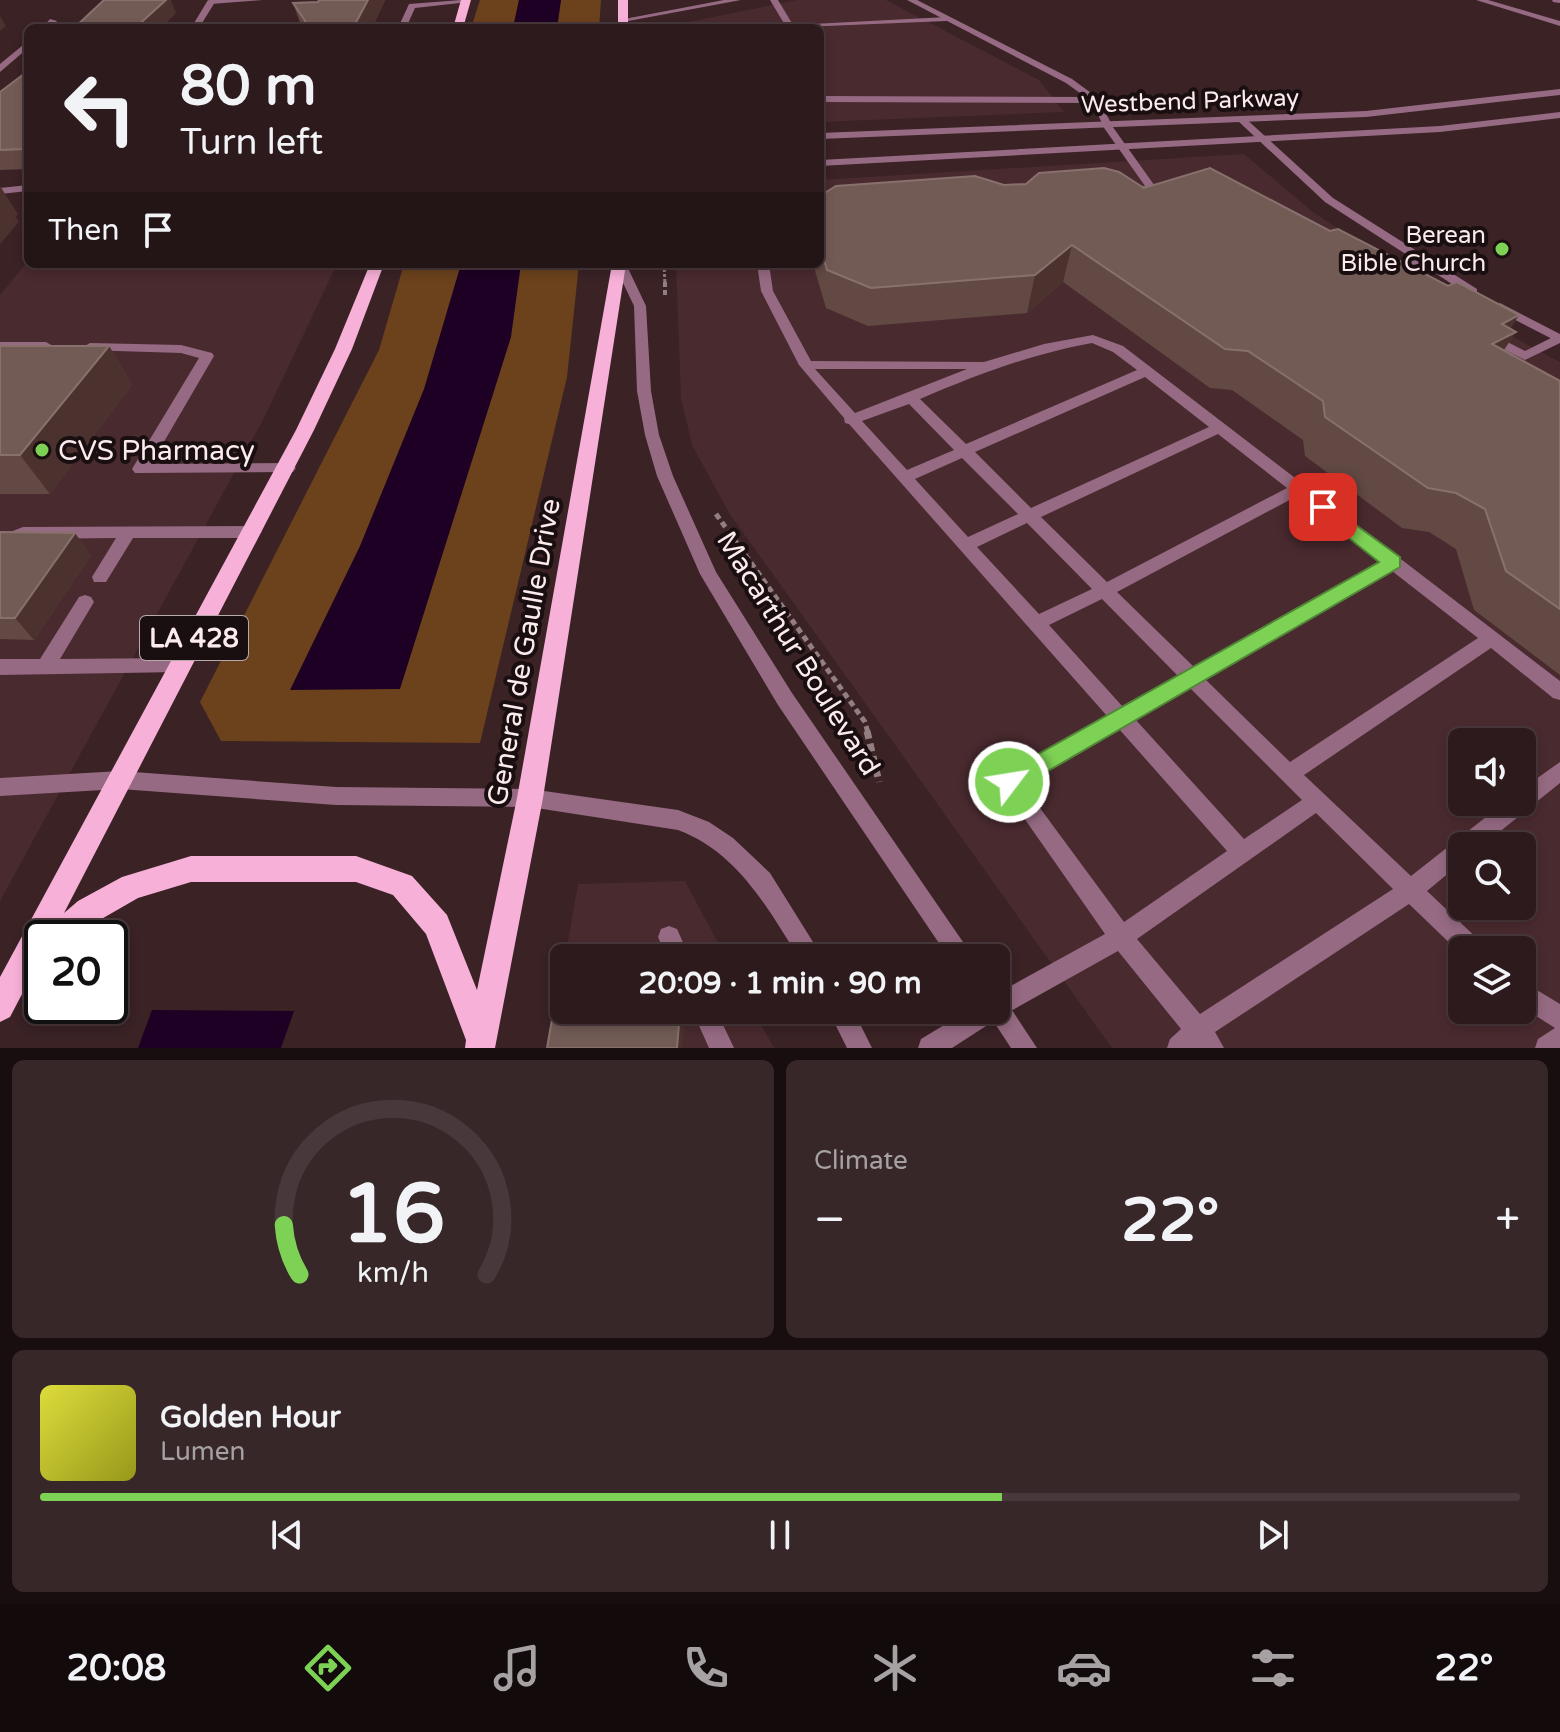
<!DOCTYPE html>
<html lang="en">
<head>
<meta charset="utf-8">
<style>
  :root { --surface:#2c1a1c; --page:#382729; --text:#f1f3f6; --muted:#a6a1a3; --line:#48383b; --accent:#7dd154 }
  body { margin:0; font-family:"Varela Round",sans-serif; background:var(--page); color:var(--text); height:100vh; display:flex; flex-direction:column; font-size:30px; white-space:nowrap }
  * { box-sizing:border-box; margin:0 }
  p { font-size:26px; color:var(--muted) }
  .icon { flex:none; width:44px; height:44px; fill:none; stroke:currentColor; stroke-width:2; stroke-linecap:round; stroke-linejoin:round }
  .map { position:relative; height:1048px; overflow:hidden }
  .panel { display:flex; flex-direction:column; gap:12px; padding:12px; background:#180e0f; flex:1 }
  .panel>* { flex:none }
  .hud { position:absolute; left:24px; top:24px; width:800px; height:244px; border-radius:12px; box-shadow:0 4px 12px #0003,0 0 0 2px var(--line); background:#2c1a1c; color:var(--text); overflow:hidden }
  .controls { position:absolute; left:1448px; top:728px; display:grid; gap:16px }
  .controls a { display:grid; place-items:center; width:88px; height:88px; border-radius:12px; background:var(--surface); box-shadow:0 4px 12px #0003,0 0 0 2px var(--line); font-size:40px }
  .speed { position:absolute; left:24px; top:920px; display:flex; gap:16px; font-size:40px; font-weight:700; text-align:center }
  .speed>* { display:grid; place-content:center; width:104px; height:104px; border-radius:50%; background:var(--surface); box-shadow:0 4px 12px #0003,0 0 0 2px var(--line); line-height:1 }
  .speed .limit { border:4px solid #111; border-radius:12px; background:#fff; color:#111 }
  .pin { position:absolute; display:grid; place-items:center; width:68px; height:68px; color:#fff; margin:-34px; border-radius:16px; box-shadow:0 4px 12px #0006 }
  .me { position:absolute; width:88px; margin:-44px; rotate:59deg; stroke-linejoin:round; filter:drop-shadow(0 0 6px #0008) }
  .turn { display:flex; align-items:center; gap:28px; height:168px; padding:0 24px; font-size:36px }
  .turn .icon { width:104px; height:104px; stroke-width:2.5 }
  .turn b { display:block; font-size:56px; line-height:68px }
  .then { display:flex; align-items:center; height:76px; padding:0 24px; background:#0003; gap:16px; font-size:30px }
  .big { font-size:60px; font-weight:700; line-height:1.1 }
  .panel .card { flex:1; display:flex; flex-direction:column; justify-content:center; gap:12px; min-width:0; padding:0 28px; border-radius:12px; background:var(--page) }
  .panel .dial { align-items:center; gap:0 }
  .dial svg { height:208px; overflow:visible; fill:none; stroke:var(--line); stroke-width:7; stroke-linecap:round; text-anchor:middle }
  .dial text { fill:var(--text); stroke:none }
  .song { display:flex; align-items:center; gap:24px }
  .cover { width:96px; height:96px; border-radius:12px; background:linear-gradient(135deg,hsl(60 70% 55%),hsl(60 70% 35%)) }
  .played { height:8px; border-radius:4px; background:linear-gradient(90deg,var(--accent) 65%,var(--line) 65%) }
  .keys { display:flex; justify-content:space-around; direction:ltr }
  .heat { display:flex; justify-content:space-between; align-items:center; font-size:44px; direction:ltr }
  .panel .tiles { flex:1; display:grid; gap:12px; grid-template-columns:1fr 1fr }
  .card:last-child { grid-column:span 2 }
  .trip { position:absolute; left:550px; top:944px; width:460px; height:80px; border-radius:12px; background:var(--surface); box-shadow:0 4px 12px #0003,0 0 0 2px var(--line); font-weight:700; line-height:80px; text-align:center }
  .dock { display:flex; height:128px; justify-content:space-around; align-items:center; background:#120a0b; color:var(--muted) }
  .dock .icon { width:56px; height:56px }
  .dock .current { color:var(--accent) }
  .dock b { font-size:36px; color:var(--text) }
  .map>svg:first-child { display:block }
</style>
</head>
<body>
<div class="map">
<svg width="1560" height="1048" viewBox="0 0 1560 1048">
  <rect width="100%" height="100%" fill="#3a2225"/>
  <g fill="#492a2f" fill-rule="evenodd">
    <path d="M797 0H886L1039 80 1064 112 820 122V28H658Z"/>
    <path d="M1244 154 1313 212 1454 305 1560 362V1048H1112L729 513 692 445 681 398 676 264H820V180ZM1462 742H1522V802H1462ZM1462 846H1522V906H1462ZM1462 950H1522V1010H1462Z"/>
    <path d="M28 261V264H337L263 420 0 901V295Z"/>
    <path d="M685 881 726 958H565L578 884Z"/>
    <path d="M564 963V1010H753L774 1048H549Z"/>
  </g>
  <g fill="#6c421c">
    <path d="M480 0H519L513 28H471Z"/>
    <path d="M561 0H601L599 28H557Z"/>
    <path d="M404 264H579L567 377 480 743 221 741 200 702 379 350Z"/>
  </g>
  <g fill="#1e0025">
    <path d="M519 0H561L557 28H513Z"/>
    <path d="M461 264H521L511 337 400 689 290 690 360 546 424 389Z"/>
    <path d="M152 1010 294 1011 281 1048H138Z"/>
  </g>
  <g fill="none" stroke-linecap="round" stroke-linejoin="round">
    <path stroke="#937e81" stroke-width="3" stroke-dasharray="3 2" stroke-linecap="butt" d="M664 264 665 284"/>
    <path stroke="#937e81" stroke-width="4" stroke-dasharray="5 3" stroke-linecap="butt" d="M665 282V295"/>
    <path stroke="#937e81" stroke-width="5" stroke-dasharray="6 4" stroke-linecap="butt" d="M716 514 865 722 868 733"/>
    <path stroke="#937e81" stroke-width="7" stroke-dasharray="8 5" stroke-linecap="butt" d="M867 731 879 782"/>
    <g fill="#956a82" fill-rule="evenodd">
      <path d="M210 0H262L211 4 207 2Z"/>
      <path d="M461 0 469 2 415 8 406 28H398L409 4Z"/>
      <path d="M770 0H778L793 25 947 17 951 19 947 21 777 28 785 25Z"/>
      <path d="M1552 0H1560V3L1553 2Z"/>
      <path d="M820 96 1095 97 1100 100 1095 103 820 102Z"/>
      <path d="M1104 123H1110L1157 189 1156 191 1133 192V188L1145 186 1102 125Z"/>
      <path d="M1422 257 1428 261 1426 264 1390 276 1384 272Z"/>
      <path d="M757 264H769L773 291 811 361 984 362 1044 344 1093 335 1123 346 1560 681V700L1553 698 1491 648 1304 775 1411 876 1505 802H1522V789L1560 762V783L1482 846H1462V862L1427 891 1481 942 1484 950H1462V955L1409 904 1215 1032 1224 1048H1167L1170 1039 1181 1029 1118 951 1000 1017 952 1048H918L921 1039 969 1010H996V994L1105 934 999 782 1002 776 1107 716 849 424 845 423 844 418 799 365 761 291ZM1092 343 1113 352 1137 370 966 444 920 399C979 374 1028 355 1092 343ZM815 369H967L855 413ZM1145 377 1209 427 1031 508 975 452ZM909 404 954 450 907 470 862 421ZM1218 434 1287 488 1107 582 1041 517ZM962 458 1018 514 968 537 915 479ZM1297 496 1380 562 1194 667 1117 592ZM1027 523 1092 589 1039 614 977 547ZM1392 571 1478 638 1290 762 1205 679ZM1102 599 1178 676 1123 707 1049 625ZM1190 688 1302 800 1244 839 1135 719ZM1119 729 1227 851 1124 922 1023 785ZM1316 813 1393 889 1200 1014 1137 939Z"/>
      <path d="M1490 333 1525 351 1559 334 1560 343 1525 360 1485 340 1483 337Z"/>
      <path d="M0 342H46L53 346 46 350H0Z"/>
      <path d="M90 343 181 345 212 353 214 356 151 464 288 463 296 468 293 472 135 473 132 469 199 358 181 353 85 350 83 347Z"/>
      <path d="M254 526 262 532 254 538H133L106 582H94L92 577 116 538 24 539 0 548V536L23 527Z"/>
      <path d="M85 595 91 597 94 602 60 659 180 658 186 660 189 665 186 670 180 672 0 675V659H40L79 597Z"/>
      <path d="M120 771 127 774 130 780 127 786 120 789 0 796V778Z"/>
      <path d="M669 926 677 929 690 958H667L658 937 661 929Z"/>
      <path d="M1522 981 1560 1004V1048H1535L1538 1039 1555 1028 1522 1007Z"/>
      <path d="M692 1010H716L734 1048H709Z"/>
    </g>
    <g fill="#956a82" fill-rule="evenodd">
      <path d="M208 0 215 2 199 28H191Z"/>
      <path d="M724 0H741L623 22 619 20Z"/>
      <path d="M907 0H917L1072 79 1098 98 1112 125 1104 127 1091 101 1066 83Z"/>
      <path d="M1476 0H1488L1560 21V26Z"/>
      <path d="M50 19 57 21 51 28H42Z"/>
      <path d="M28 41V48L0 72V64Z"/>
      <path d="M1238 117H1244L1333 198 1477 289V295H1469L1325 202 1238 121Z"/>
      <path d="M28 185V191L0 194V188Z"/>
      <path d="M1500 303 1560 334V343L1496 310 1494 307Z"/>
    </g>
    <g fill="#956a82" fill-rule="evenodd">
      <path d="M1560 89V95L1366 117 820 139V133L1366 111Z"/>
      <path d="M1560 112V118L1440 132 820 166V160L1440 126Z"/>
      <path d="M614 264H626L646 306 651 391 659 435 673 476 716 572 792 693 974 958H949L778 705 700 574 657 476 645 435 637 391 634 306Z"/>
      <path d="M120 771 336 787 530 789 678 810 709 822 733 838 770 873 823 958H799C767 907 737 852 678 830L530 807 336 805 120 789 113 786 110 780 113 774Z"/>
      <path d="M996 994 1004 998 1037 1048H1011L986 1010H996Z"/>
      <path d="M828 1010H853L872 1048H847Z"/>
    </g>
    <g fill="#f7b0d8" fill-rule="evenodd">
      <path d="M461 0H471L463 28H453Z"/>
      <rect x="618" y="0" width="10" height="28"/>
      <path d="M370 264H384L352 349 314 430 64 913 78 901 122 877 191 856H356L412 876 447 915 477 990 517 798 612 264H626L543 798 495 1048H465L466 1040 426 934 393 895 356 882H191L138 898 98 921 78 938H42V956L10 1017 0 1022V977L296 430 335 349Z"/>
    </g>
  </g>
  <g fill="#624943">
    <path d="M385 0 372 28H302L293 3Z"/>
    <path d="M28 71V169L0 170V92Z"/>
    <path d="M1004 185 1144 188 1330 231 1448 286 1519 315 1510 329 1504 350 1560 381V675L1474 610 1456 549 1429 532 1402 528 1305 456 1303 440 1232 390 1210 388 1063 282 1027 313 868 326 826 308 813 264H820V196Z"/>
    <path d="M0 346H109L132 385 50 494H0Z"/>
    <path d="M0 532 91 555 34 640 0 639Z"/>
  </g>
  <g fill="#4b322f">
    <path d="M161 0H171L176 13 161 28H135Z"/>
    <path d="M368 0H385L372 28H353Z"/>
    <path d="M0 16 6 26 0 31Z"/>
    <path d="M0 186 18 214 16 217 19 222 0 244Z"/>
    <path d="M1072 245 1063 282 1027 313 1035 275Z"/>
    <path d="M1519 315 1504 338 1516 332 1490 371 1467 383 1502 324Z"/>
    <path d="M109 346 132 385 50 494 20 455Z"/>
    <path d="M75 533 91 555 34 640 15 618Z"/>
    <path d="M680 1012 684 1028 682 1048H677Z"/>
  </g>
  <g fill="#725b55" stroke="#88716d" stroke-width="2">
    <path d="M104 0H166L135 28H74Z"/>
    <path d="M319 0H368L353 28H310L293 3 318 2Z"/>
    <path d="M28 71V146L24 149 0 150V92Z"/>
    <path d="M1104 168 1119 172 1144 188 1210 168 1330 231 1338 229 1448 286 1457 282 1519 315 1502 324 1516 332 1492 344 1560 381V609L1506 571 1485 509 1456 493 1428 488 1325 417 1323 401 1248 351 1225 349 1072 245 1035 275 871 288 827 270 820 246V196L836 186 975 176 1004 185 1026 184 1039 173Z"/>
    <path d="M0 346H109L20 455H0Z"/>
    <path d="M0 532 75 533 15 618H0Z"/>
    <path d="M554 1008H564V1010H615L680 1012 677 1048H547Z"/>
  </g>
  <path fill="#7dd154" stroke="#518837" stroke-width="2" d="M1323 501 1400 557V567L1017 789 1009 792 1001 789 998 782 1001 775 1379 562 1316 512V503Z"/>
  <g fill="#7dd154" stroke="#1a0f10" stroke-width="3">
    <circle cx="1502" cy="249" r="8"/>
    <circle cx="42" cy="450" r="8"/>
  </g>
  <g text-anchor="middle" stroke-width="8" stroke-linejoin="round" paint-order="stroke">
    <g font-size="24" fill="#fcebed" stroke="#1a0f10">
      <text transform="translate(1190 101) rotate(-2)" y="8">Westbend Parkway</text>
    </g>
    <g font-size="24" fill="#fcebed" stroke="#1a0f10" text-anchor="end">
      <text x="1486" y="243">Berean<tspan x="1486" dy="28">Bible Church</tspan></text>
    </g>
    <rect fill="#1a0f10" stroke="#b8a9ab" stroke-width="2" x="140" y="616" width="108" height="44" rx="6"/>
    <g font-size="26" font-weight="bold" fill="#fcebed">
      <text x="194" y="647">LA 428</text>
    </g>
    <g font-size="28" fill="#fcebed" stroke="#1a0f10" text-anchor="start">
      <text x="58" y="460">CVS Pharmacy</text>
    </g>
    <g font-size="28" fill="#fcebed" stroke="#1a0f10">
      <text transform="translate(523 652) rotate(-80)" y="10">General de Gaulle Drive</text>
      <text transform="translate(799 653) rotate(58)" y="10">Macarthur Boulevard</text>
    </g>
  </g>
</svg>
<div class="controls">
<a><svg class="icon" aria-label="sound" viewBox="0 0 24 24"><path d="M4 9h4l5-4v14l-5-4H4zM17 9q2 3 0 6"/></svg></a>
<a><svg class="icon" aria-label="search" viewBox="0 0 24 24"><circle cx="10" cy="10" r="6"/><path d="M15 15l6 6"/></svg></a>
<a><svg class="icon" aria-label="layers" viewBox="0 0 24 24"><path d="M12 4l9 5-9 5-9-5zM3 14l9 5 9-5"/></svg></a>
</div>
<div class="speed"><div class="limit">20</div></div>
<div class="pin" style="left:1323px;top:507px;background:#d93025"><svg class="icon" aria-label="arrive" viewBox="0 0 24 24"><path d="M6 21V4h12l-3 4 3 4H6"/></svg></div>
<svg class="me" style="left:1009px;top:782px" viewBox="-20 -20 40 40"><circle r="17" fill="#7dd154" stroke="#fff" stroke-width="3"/><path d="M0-11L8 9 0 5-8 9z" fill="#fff"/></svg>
<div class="trip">20:09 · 1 min · 90 m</div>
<div class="hud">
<div class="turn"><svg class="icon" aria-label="left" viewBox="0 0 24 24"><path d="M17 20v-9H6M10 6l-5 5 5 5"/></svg><div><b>80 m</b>Turn left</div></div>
<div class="then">Then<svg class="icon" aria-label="arrive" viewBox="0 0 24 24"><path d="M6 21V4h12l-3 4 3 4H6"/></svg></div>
</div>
</div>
<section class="panel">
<div class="tiles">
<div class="card dial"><svg viewBox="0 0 100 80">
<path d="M14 69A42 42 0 1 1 86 69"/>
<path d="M14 69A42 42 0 0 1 8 50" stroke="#7dd154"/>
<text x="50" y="56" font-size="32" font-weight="700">16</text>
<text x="50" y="72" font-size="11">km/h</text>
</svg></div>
<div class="card"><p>Climate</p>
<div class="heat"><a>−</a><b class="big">22°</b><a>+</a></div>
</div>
<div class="card">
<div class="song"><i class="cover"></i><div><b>Golden Hour</b><p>Lumen</p></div></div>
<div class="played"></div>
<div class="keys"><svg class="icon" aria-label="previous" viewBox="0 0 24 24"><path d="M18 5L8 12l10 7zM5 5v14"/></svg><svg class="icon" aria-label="pause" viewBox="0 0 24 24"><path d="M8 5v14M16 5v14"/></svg><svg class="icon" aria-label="next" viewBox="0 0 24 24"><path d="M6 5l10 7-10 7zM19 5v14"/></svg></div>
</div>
</div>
</section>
<nav class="dock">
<b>20:08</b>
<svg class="icon current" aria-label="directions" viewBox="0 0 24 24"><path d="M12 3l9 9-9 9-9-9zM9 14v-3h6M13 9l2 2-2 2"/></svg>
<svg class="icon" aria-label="music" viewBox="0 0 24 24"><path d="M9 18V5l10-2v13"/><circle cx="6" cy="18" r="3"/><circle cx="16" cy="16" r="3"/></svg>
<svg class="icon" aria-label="phone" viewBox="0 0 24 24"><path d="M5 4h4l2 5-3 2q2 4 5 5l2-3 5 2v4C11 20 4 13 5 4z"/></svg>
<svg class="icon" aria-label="climate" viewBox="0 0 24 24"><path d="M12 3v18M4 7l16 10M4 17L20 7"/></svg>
<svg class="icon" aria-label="car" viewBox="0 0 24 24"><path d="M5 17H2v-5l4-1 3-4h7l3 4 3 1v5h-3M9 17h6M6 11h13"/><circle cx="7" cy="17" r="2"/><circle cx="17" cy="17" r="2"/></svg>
<svg class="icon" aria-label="filters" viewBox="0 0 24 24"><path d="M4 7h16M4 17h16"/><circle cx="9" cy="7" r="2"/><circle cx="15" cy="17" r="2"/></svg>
<b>22°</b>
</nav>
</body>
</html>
